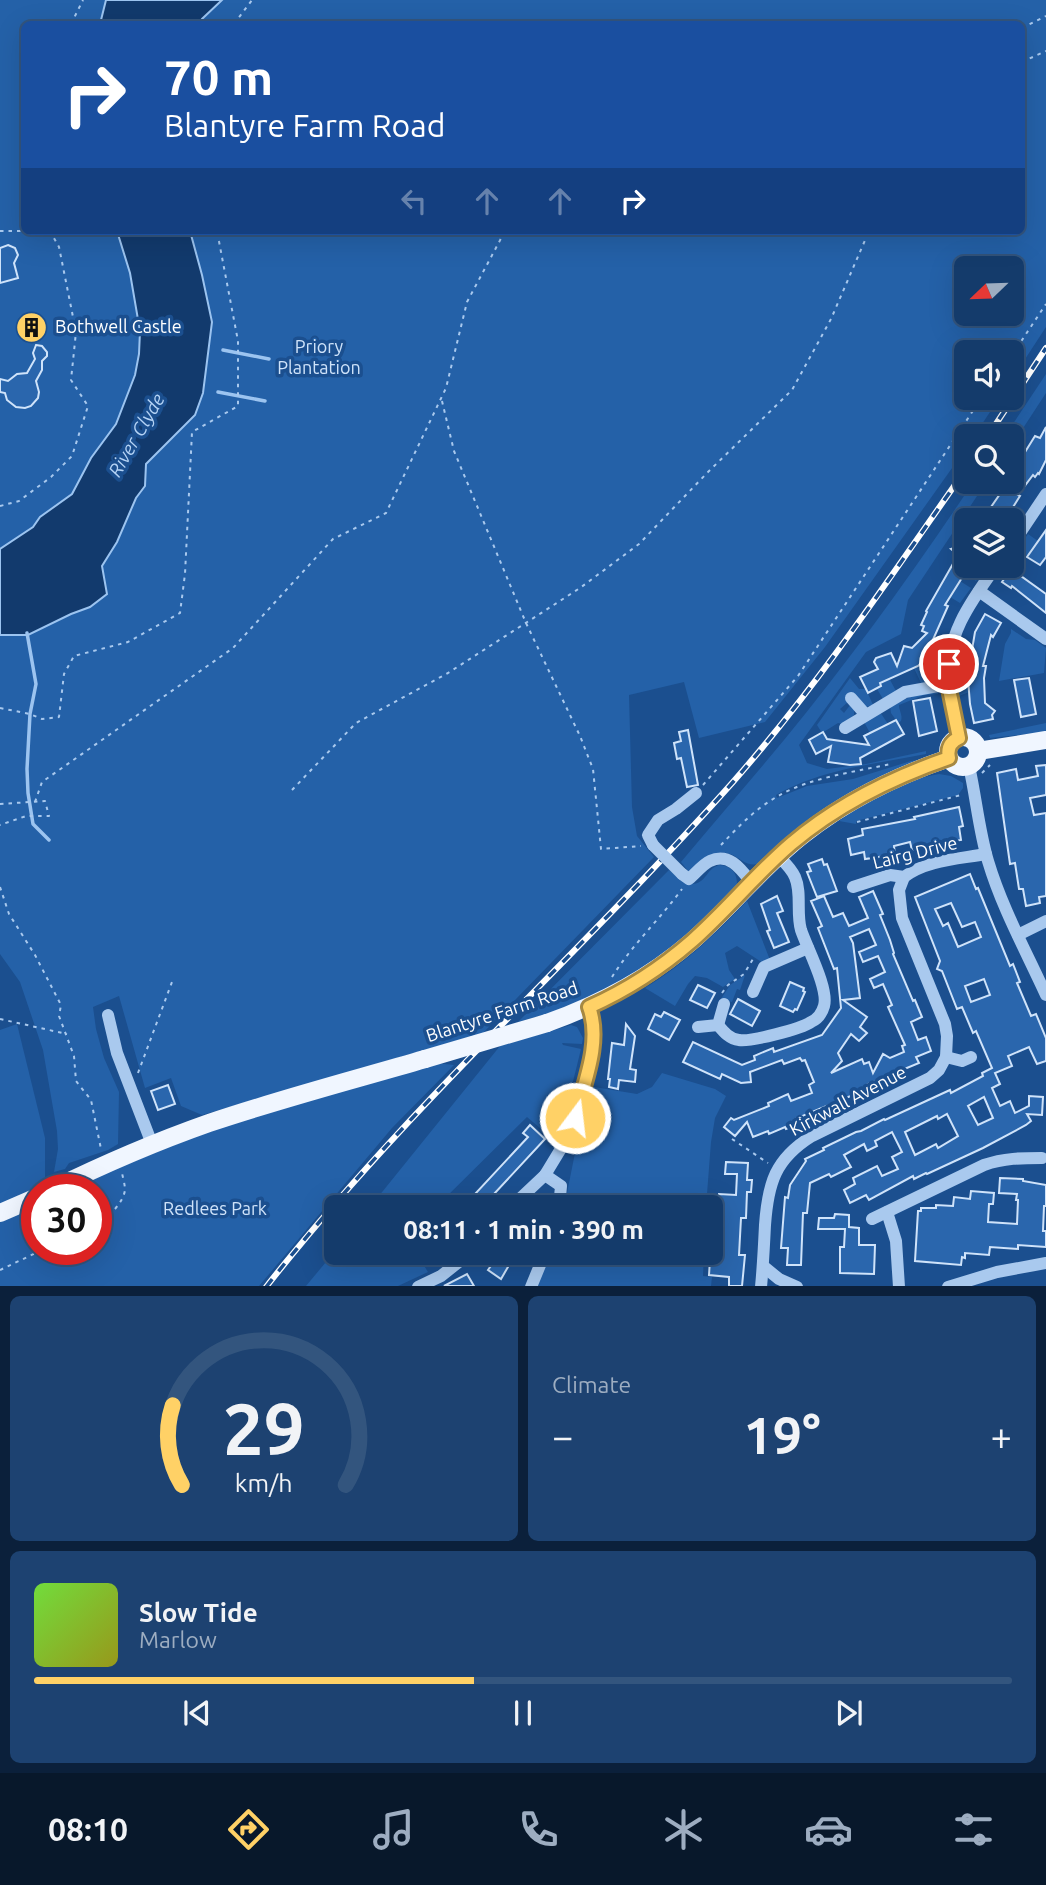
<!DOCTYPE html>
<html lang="en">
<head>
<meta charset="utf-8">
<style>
  :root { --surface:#143b6b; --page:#1d4271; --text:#f1f3f6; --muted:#9dadc1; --line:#33557e; --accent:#ffd166 }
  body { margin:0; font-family:Ubuntu,sans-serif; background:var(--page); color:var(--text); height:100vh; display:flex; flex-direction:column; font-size:26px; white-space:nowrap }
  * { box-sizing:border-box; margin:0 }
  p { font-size:23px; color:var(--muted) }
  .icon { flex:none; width:38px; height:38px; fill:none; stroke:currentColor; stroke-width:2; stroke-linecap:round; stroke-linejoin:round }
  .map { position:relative; height:1286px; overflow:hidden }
  .panel { display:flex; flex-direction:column; gap:10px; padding:10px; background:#0b203b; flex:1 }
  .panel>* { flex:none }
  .banner { position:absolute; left:21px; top:21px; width:1004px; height:214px; border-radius:10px; box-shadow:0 7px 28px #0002,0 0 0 2px var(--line); background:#1a4fa0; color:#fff; overflow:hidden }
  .needle { width:46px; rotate:247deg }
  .controls { position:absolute; left:954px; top:256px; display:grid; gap:14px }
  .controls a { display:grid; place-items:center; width:70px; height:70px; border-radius:10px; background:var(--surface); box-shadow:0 7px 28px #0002,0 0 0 2px var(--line); font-size:35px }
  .speed { position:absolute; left:21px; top:1174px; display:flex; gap:14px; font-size:35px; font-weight:700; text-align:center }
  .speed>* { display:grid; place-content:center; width:91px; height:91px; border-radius:50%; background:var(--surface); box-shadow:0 7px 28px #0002,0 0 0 2px var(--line); line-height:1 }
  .speed .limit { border:10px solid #d22; background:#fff; color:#111 }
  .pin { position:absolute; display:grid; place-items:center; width:60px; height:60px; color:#fff; margin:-30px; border:4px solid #fff; border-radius:50%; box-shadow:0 2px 7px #0007 }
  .me { position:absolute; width:77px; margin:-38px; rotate:15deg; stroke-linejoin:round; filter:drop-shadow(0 0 5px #0008) }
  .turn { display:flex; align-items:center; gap:24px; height:147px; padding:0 28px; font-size:32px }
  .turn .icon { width:91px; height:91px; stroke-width:2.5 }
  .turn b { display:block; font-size:49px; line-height:60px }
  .lanes { display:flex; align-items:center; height:66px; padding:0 28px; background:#0003; justify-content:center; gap:35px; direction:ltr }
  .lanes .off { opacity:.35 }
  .big { font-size:52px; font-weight:600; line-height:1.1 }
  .panel .tile { flex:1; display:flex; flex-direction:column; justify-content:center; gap:10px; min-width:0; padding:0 24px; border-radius:10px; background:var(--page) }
  .panel .dial { align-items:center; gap:0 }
  .dial svg { height:182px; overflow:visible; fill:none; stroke:var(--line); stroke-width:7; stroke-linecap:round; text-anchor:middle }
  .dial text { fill:var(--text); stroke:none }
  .song { display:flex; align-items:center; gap:21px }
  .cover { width:84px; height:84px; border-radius:10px; background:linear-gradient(135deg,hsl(100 70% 55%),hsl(60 70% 35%)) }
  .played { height:7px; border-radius:4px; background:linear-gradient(90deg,var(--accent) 45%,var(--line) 45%) }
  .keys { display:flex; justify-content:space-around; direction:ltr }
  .heat { display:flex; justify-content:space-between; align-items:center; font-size:38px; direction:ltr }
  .panel .tiles { flex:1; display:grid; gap:10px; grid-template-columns:1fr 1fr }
  .tile:last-child { grid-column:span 2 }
  .trip { position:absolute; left:324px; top:1195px; width:399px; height:70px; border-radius:10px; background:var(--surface); box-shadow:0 7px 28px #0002,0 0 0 2px var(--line); font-weight:600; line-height:70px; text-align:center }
  .dock { display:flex; height:112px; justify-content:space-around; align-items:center; background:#08182b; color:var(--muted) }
  .dock .icon { width:49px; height:49px }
  .dock .active { color:var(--accent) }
  .dock b { font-size:32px; color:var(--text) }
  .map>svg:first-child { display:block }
</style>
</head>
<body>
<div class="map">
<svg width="1046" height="1287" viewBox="0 0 1046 1287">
  <rect width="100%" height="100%" fill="#1b4f8f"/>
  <g fill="#2461a8" fill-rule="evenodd">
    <path d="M0 0H106L100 24H24V231H117L130 273 140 331 139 354 135 375 116 424 91 458 72 494 40 517 33 527 0 549Z"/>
    <path d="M222 0H1046V327L1012 379V352H966V397H1000L974 436H966V448L962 454 825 647 765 722 699 738 684 682 629 695 632 807 637 836 654 857 483 1033 202 1115 181 1106 171 1078 145 1088 119 996 93 1007 96 1029 104 1058 119 1092 118 1144 108 1150 69 1163 65 1169 54 1172 58 1149 57 1131 43 1050 20 982 0 954V635H28L71 614 90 607 107 595 102 566 117 542 136 497 145 486 146 464 195 415 203 393 212 322 202 275 190 231H1022V24H199L202 19ZM966 268H1012V313H966Z"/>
    <path d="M1046 374V393L1012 445V436H1005Z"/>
    <path d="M974 481H987L908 600 901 634 866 652 799 745 807 763 827 769 866 764 926 751V754C876 764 821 769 776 795L777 798 807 786 853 779 911 761 928 759 758 864C746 866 742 860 733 855 715 847 701 859 689 872L681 862C715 821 750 781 784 740 852 657 915 570 974 481Z"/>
    <path d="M1028 534 1038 541 1028 556 1017 549Z"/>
    <path d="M972 565 987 566 976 581 965 573Z"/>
    <path d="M960 581 971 588 960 603 950 597Z"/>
    <path d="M1011 629 1026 639 1035 640 1046 648 1044 673 999 681 1005 644 1011 633Z"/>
    <path d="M920 658 938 677 934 682 921 683 914 668Z"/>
    <path d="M957 672 967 673V679L977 680 969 692 959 696Z"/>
    <path d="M850 678 859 689H866L873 705 866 707 848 702 840 709 844 713 851 704 854 709V715L843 724 838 723 822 733 817 725Z"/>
    <path d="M889 678 896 691 883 699 877 689 881 686 880 683Z"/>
    <path d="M938 691V694L924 695 899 705C899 711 903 715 901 721L898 723 891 713 890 706 919 693Z"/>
    <path d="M880 712 888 724 870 733 864 722Z"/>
    <path d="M1046 723V732L990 738 989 735Z"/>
    <path d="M939 774 951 776 963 783V788L958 795 856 821V824L839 821C867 802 905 779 939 774Z"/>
    <path d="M719 865C730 866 737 871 737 884L733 893 690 934 630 978 564 1009 518 1022 669 870C680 879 693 892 705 877 710 871 711 868 719 865Z"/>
    <path d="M747 901 770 960 763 963 737 946 725 953 729 970 735 979 723 987 707 978 695 976 688 984 675 1006 645 988C686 963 714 935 747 901Z"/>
    <path d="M745 975 740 990 737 989 732 1002 721 999 730 985Z"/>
    <path d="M17 1024 45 1138V1187L0 1207V1030Z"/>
    <path d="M571 1025 577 1027 583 1038 582 1044 562 1043 563 1045 581 1049 565 1114 554 1140 527 1117 436 1207H370L500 1046Z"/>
    <path d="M435 1063 454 1065 392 1128 259 1286H0V1219L37 1202V1250H96V1190H63L219 1127Z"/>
    <path d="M662 1073 715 1089 726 1096 715 1118 711 1142 706 1207 564 1208 582 1118 594 1087 637 1094 652 1087Z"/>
    <path d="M336 1250V1253H416L428 1272 398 1286H306Z"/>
    <path d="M551 1253H704L703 1276 712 1277 711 1286 536 1287Z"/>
  </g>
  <g fill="#123a6d" stroke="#9cc4f0" stroke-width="2">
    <path d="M106 0H222L202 19 199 24H100Z"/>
    <path d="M117 231H190L202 275 212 322 203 393 195 415 146 464 145 486 136 498 117 542 102 566 107 594 90 607 71 614 28 635H0V549L33 527 40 517 72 494 91 458 116 424 135 375 139 354 140 331 130 273Z"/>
  </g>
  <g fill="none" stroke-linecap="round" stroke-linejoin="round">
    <g stroke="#9cc4f0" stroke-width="3.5">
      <path d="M223 350 269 359"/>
      <path d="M218 392 265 401"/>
      <path d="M27 633 36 684 30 714 27 769 28 793 33 824 49 840"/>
    </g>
  </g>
  <g fill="#2a66ad" stroke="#cfe3fa" stroke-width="2" fill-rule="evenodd">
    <path d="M8 245 15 248 18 255 14 263 18 278 0 283V248Z"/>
    <path d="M36 345 42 346 47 352V356L42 361V370L36 381 39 392 38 398 31 406 25 408 16 407 7 400 5 393 0 392V379L8 381 17 374 27 373 35 359 33 353Z"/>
    <path d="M1046 427V460L1039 474 1038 473 1035 477 1033 475 1018 495 1020 496 1005 520H982L1009 481H1012V478L1020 467 1017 465 1035 436 1040 438Z"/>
    <path d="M1046 530V557L1040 565 1027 557Z"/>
    <path d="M966 543V565H970L945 605 948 606 931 644 935 649 918 666 880 683 881 686 868 693 860 677 878 669 874 662 876 658 891 653 897 666 904 646 912 648 927 633 922 631 924 626 921 625 927 612 926 611 958 555 951 549 961 546 963 548Z"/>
    <path d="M1011 569 1046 594V613L1012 586 1011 588 1002 582Z"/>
    <path d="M985 614 1001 623 993 637 991 635 983 666H986L984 678 985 703 995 711 992 715 993 719 974 723 970 704 968 679H967L975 632Z"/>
    <path d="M1029 678 1036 714 1021 717 1014 680Z"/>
    <path d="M930 698 937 731 919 736 913 701Z"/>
    <path d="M896 720 904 734 860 758 861 764 850 765 828 762 831 746 816 754 809 740 823 732 827 739 869 745 864 736Z"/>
    <path d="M688 730 698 785 687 787 681 758 677 759 674 743 681 741 679 732Z"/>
    <path d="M1046 765V795L1030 798 1034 815 1046 813V896L1039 897 1040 903 1026 906 1023 889H1019L1015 863 1010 864 997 773 1016 769 1018 780 1038 776 1036 766Z"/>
    <path d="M959 807 963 826 959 827 961 840 921 846 922 848 912 850 910 842 894 846 895 855 886 857V856L865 859 864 852 851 855 848 839 863 835 862 829 915 819 914 817Z"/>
    <path d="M822 859 824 865 827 864 837 891 817 897 807 872 811 871 808 864Z"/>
    <path d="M970 874 976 889 978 888 1010 966 1013 964 1020 982 1017 983 1031 1016 1036 1014 1046 1038V1061L1037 1064 1029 1047 1008 1056 1012 1066 995 1073 1000 1084 992 1088 1000 1106 1010 1101 1015 1113 1029 1106V1096L1043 1097 1042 1115 1027 1114 1031 1121 1026 1125 983 1148 927 1174 926 1173 914 1179 913 1176 869 1200 866 1195 850 1203 844 1190 855 1184 853 1178 877 1166 882 1176 898 1169 892 1157 902 1152 892 1132 875 1141 877 1146 867 1151 864 1144 844 1155 851 1167 831 1177 829 1174 810 1183 807 1213H803L801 1265H787L788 1248H781L785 1197 788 1198 790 1185 806 1161 805 1159 824 1150 823 1148 856 1132 861 1131 884 1119 885 1120 950 1090 951 1093 983 1076 982 1073 992 1068 976 1031 973 1033 962 1007 957 1009 942 971 937 969 940 961 915 897ZM951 903 962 927 975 922 981 937 958 947 948 923 943 926 935 909ZM984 979 990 995 971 1002 965 986ZM984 1097 993 1118 978 1125 968 1106ZM947 1114 958 1136 938 1148 936 1144 915 1155 905 1132 937 1116 938 1119Z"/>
    <path d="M873 891 883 914 880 915 890 940 894 953 893 954 913 1001 915 1000 922 1017 911 1022 918 1040 926 1037 931 1051 916 1057 919 1063 868 1084 869 1086 857 1091 858 1093 795 1119 797 1125 786 1129 785 1127 769 1134 768 1131 753 1137 747 1122 735 1136 724 1127 731 1118 734 1120 769 1106 768 1103 788 1094 791 1101 812 1093 809 1085 814 1082 805 1060 802 1061 800 1058 784 1064 782 1060 750 1072 751 1082 741 1083 722 1074 720 1079 683 1062 693 1042 742 1065 755 1060 754 1056 773 1048 774 1052 822 1035 841 1008 837 968 834 969 818 928 822 926 811 901 824 896 833 917 843 913 849 926 868 918 859 897ZM869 929 876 945 859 952 863 962 878 956 885 972 870 979 874 988 883 984 892 1005 888 1007 905 1045 902 1046 904 1052 890 1058 883 1054 873 1073 869 1062 864 1064 862 1059 831 1073 842 1061 838 1053 851 1034 859 1041 867 1033 860 1027 867 1017 843 1000 860 998 853 943 850 937Z"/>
    <path d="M777 896 783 911 777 913 789 942 774 948 767 931 770 930 761 904Z"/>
    <path d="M790 982 804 988 803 991 805 992 797 1010 795 1009 793 1012 780 1006Z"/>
    <path d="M698 985 715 993 707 1008 690 1000Z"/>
    <path d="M738 999 760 1011 752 1026 730 1014Z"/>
    <path d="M664 1012 680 1020 669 1040 648 1029 655 1014 661 1017Z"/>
    <path d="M626 1024 635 1036 630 1069 636 1070 635 1082 619 1080 618 1089 609 1087 610 1079H608L612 1043 624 1045Z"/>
    <path d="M168 1085 175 1104 158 1110 151 1091Z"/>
    <path d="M530 1125 545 1139 481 1208H462L528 1137 523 1133Z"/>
    <path d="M726 1162 748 1163 747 1180H752L751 1192H747L746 1218H741L739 1255H745L742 1286H729V1277L709 1275 711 1244 720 1245 721 1227 713 1226 715 1205H718L719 1194 736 1195 737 1174H725Z"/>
    <path d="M1000 1178 1023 1179V1181L1046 1185V1206H1044L1043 1231H1046V1247L1018 1245V1249L990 1247 989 1255 965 1253V1258L962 1257 961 1265 915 1261 918 1211H921V1208H936V1205L953 1206 954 1197 970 1199 971 1191 994 1193 993 1204H989L988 1222 1017 1224 1018 1200H1016L1017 1194 999 1193Z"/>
    <path d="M835 1214 849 1215V1227L859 1228V1245H875L874 1274 840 1273V1247H844L845 1229H818L819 1218H834Z"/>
    <path d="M500 1253H516L501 1279 488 1270Z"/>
    <path d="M467 1274 474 1286H444Z"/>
  </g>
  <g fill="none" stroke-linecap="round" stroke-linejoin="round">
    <g stroke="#a9c9ee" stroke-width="2" stroke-dasharray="3.5 5" stroke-linecap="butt">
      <path d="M71 24 83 0"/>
      <path d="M234 24 252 0"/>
      <path d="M1022 28 1046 16"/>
      <path d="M1022 62 1046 51"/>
      <path d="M0 231H24"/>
      <path d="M1012 355 1046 304"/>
      <path d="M442 401 454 451 526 623 580 736 593 769 601 849 641 846"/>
      <path d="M0 506 19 501 51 477 72 456 88 406 71 380 76 332 59 247 50 231"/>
      <path d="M0 708 30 714 42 719 59 717 64 674 74 656 128 642 180 613 185 574 192 432 238 406V341L217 231"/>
      <path d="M982 773 990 765"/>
      <path d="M703 785 798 676 982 397"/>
      <path d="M292 790 356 723 448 673 580 588 639 544 707 473 792 390 831 319 869 231"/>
      <path d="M35 802 42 782 233 648 333 539 386 513 446 388 467 302 505 231"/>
      <path d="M0 804 45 801 49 816H26L0 825"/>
      <path d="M857 822 961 795"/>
      <path d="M721 845C738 827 757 807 780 795 809 778 858 771 891 764"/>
      <path d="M0 887 9 914 35 955 61 1005 59 1016 74 1056 76 1081 91 1100 101 1149"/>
      <path d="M612 977C632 945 660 919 682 889"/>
      <path d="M722 993 728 985 744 974 753 959 756 960"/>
      <path d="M0 1019 67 1034"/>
      <path d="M138 1073 172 982"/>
      <path d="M732 1139 768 1163"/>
      <path d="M96 1226C107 1218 123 1204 125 1190 125 1185 123 1178 122 1173"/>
      <path d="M0 1270 42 1250"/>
    </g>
    <g stroke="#a9c9ee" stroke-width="12">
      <path d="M1012 545 1046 494"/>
      <path d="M979 591 1046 639"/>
      <path d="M851 698 866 715"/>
      <path d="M845 728 905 692 949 684"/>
      <path d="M959 738C956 720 950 702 949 684 944 637 971 601 997 565"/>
      <path d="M969 766C976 797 979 831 988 861 1002 908 1026 951 1046 995"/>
      <path d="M653 845 648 835 658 820 676 809 696 793"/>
      <path d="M682 874 689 879C695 874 703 864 710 861 729 852 741 869 751 882"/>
      <path d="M853 887 890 875 904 877C926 860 959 859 986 854"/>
      <path d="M1018 935 1046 921"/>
      <path d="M753 992 764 967 808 948"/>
      <path d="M108 1015 117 1053 152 1144"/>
      <path d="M718 1025C723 1031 729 1039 739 1040 750 1042 801 1029 811 1022 818 1019 822 1013 824 1006 829 989 807 948 801 930 796 913 802 893 795 877 791 868 784 862 778 856"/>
      <path d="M698 1027 718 1025 724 1004"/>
      <path d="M946 1057 962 1061 971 1057"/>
      <path d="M545 1175 561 1186 559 1208"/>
      <path d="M510 1208 545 1175 565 1142 575 1117 589 1067 594 1032V1023L589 1007"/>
      <path d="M887 1212 896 1241 899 1287"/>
      <path d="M872 1219 984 1165C1004 1158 1022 1158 1042 1158"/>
      <path d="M763 1266 779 1279 797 1287"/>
      <path d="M418 1287 441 1276 470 1253"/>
      <path d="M531 1287 545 1253"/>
      <path d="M761 1287C763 1266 764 1246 765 1225 768 1183 775 1159 812 1136L930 1078 939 1070 946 1057 947 1036 945 1024 902 918 899 890 904 877"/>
      <path d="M948 1287 997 1272 1046 1263"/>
    </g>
    <g stroke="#f0f6ff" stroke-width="18">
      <circle cx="963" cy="752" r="15"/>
      <path d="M978 751 1046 740"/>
      <path d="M547 1023C600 1004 648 979 691 942 730 908 762 867 803 835 847 800 896 776 949 758"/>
      <path d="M51 1190C102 1165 155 1142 209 1123 280 1099 353 1080 425 1059"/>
      <path d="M0 1213 37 1197"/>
    </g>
    <defs>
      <g id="rail">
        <path d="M988 436 1046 348"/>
        <path d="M266 1287C408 1106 581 953 733 782 819 684 891 576 966 469"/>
      </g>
    </defs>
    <use href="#rail" stroke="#fff" stroke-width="6"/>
    <use href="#rail" stroke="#1b4f8f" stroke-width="3.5" stroke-dasharray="10" stroke-linecap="butt"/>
    <path stroke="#a9c9ee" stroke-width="12" d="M653 845 682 874"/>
    <path stroke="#f0f6ff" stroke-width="18" d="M425 1059 547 1023"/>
  </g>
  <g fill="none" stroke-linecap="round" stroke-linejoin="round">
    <defs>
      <path id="route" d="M575 1118C584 1083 602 1042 589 1007 627 990 661 968 692 941 727 910 756 874 791 844 838 804 891 778 949 758 947 749 950 742 959 738L948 684 949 664"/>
    </defs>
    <use href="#route" stroke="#a68842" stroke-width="18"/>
    <use href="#route" stroke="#ffd166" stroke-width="12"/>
  </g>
  <defs>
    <symbol id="building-disc" viewBox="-11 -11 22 22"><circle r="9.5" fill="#ffd166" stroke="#1b4f8f"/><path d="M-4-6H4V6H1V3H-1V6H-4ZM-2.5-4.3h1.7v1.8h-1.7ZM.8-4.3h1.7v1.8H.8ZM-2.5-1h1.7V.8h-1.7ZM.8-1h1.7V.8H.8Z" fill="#111"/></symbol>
  </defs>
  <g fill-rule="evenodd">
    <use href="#building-disc" x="14" y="310" width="35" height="35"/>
  </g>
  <g text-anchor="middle" stroke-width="7" stroke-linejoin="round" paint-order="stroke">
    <g font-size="18" fill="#fff" stroke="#1b4f8f" text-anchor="start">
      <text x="55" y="333">Bothwell Castle</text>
    </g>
    <g font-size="18" fill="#cfe3fa" stroke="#1b4f8f">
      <text x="319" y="353">Priory<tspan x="319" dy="21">Plantation</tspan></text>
      <text x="215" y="1215">Redlees Park</text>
    </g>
    <g font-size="18" fill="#fff" stroke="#1b4f8f">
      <text transform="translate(915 853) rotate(-14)" y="6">Lairg Drive</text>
      <text transform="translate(502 1012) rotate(-18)" y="6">Blantyre Farm Road</text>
      <text transform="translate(848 1101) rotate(-28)" y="6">Kirkwall Avenue</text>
    </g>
    <g font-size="19" font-style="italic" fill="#b5d3f5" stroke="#1b4f8f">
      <text transform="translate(136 435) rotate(-60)" y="7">River Clyde</text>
    </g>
  </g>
</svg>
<div class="controls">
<a><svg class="needle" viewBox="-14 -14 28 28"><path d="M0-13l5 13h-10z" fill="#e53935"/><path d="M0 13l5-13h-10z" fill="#9dadc1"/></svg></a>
<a><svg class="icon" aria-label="sound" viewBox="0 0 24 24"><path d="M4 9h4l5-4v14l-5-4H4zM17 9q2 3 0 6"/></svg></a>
<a><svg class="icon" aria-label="search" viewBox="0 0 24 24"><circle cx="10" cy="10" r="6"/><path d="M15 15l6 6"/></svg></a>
<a><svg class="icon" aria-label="layers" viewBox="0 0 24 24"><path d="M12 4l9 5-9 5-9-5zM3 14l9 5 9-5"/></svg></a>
</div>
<div class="speed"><div class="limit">30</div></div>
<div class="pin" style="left:949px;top:664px;background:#d93025"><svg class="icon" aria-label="arrive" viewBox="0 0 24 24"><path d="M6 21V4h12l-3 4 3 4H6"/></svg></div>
<svg class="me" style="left:575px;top:1118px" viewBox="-20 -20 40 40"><circle r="17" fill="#ffd166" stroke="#fff" stroke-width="3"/><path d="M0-11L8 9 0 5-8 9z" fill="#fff"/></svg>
<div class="trip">08:11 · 1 min · 390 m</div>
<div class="banner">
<div class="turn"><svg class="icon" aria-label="right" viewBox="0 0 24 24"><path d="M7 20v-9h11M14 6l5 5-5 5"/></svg><div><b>70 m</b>Blantyre Farm Road</div></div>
<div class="lanes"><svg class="icon off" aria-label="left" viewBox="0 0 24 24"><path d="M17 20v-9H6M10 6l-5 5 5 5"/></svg><svg class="icon off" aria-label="ahead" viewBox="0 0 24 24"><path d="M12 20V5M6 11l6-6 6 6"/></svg><svg class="icon off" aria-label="ahead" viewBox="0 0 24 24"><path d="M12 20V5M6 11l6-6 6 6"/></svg><svg class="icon" aria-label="right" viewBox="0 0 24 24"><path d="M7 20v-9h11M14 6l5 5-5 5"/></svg></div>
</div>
</div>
<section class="panel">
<div class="tiles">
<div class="tile dial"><svg viewBox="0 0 100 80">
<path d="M14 69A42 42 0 1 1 86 69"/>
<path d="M14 69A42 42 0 0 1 10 34" stroke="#ffd166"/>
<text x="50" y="56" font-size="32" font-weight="700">29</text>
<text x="50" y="72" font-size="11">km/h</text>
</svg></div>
<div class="tile"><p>Climate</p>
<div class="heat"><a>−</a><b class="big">19°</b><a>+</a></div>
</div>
<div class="tile">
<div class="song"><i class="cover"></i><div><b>Slow Tide</b><p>Marlow</p></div></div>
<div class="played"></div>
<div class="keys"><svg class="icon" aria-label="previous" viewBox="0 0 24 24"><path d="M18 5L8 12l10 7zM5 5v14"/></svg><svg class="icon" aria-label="pause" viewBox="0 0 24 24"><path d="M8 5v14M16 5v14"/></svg><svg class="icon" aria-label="next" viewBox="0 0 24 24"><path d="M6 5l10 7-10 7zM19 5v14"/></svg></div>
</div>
</div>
</section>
<nav class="dock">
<b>08:10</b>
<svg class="icon active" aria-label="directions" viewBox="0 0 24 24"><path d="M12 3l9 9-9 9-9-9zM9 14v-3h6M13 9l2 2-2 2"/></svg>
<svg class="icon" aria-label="music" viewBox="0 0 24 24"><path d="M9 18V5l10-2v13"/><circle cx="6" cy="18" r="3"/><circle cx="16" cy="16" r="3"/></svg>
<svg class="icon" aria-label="phone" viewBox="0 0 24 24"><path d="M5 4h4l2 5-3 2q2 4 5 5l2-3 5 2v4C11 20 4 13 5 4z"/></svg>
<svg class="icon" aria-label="climate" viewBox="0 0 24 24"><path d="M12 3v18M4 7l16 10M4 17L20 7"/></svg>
<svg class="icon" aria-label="car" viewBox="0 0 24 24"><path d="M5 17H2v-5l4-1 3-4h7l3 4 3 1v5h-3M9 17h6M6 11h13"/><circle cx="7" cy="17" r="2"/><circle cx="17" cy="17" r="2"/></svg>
<svg class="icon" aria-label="filters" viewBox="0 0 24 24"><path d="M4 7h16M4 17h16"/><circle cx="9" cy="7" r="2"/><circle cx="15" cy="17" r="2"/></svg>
</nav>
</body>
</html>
